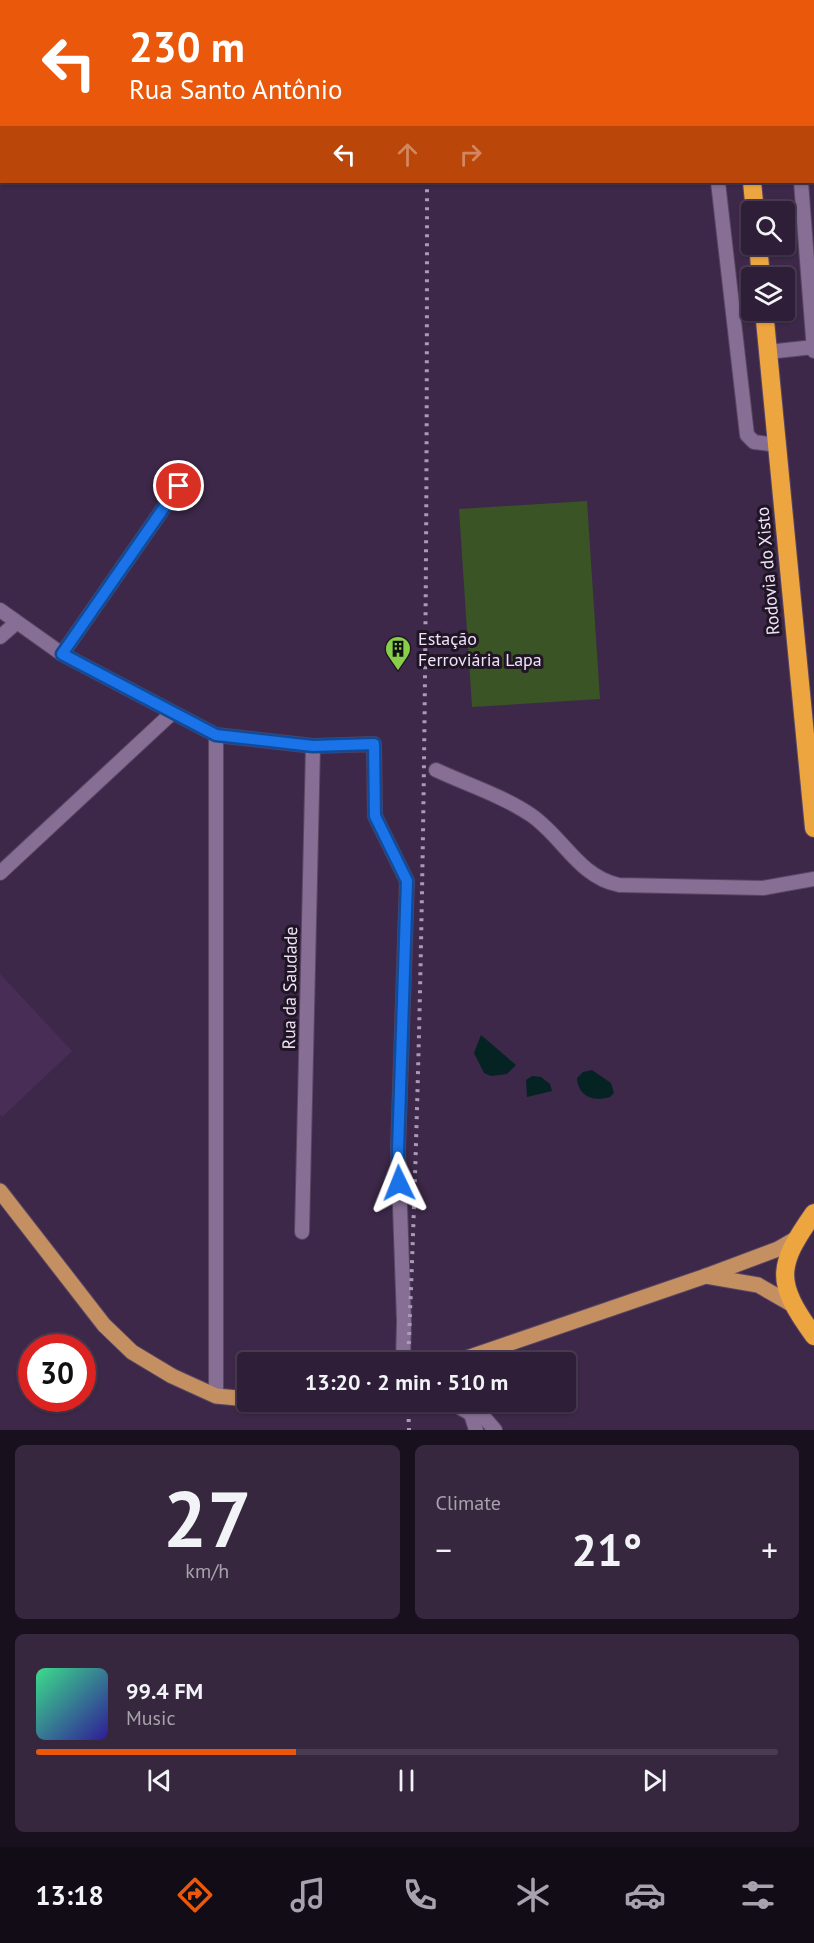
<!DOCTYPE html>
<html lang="en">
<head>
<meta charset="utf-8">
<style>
  :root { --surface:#2e1e37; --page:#36273f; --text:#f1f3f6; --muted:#a7a2ad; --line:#493c52; --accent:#ea580c }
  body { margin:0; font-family:"PT Sans",sans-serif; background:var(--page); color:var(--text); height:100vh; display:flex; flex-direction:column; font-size:22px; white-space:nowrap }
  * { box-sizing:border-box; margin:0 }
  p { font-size:20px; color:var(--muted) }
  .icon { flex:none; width:33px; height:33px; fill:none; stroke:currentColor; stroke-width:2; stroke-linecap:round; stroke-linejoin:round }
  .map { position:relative; height:1430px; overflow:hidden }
  .sheet { display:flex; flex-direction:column; gap:15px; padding:15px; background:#19101e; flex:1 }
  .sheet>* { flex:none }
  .guide { position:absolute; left:0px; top:0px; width:814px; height:183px; box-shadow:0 2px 4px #0004,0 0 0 2px var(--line); background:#ea580c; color:#fff; overflow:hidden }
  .buttons { position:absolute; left:741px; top:201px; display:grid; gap:12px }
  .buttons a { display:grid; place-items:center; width:54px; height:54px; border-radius:6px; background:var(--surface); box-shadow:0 2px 4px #0004,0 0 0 2px var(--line); font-size:30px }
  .speed { position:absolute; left:18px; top:1334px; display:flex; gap:12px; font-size:30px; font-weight:700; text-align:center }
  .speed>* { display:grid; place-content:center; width:78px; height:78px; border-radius:50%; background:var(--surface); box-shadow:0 2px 4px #0004,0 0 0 2px var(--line); line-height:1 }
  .speed .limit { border:9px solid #d22; background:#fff; color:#111 }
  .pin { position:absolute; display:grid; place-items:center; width:51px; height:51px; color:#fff; margin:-26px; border:3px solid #fff; border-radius:50%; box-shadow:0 2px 6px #0007 }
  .me { position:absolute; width:66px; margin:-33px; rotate:358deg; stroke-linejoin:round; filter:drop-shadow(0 0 4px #0008) }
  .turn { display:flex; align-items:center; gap:21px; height:126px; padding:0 30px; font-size:27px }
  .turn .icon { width:78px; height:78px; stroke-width:2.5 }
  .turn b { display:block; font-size:42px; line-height:51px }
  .lanes { display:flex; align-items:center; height:57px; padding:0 30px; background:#0003; justify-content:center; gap:30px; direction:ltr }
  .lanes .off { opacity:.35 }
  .big { font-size:45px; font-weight:600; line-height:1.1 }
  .sheet .widget { flex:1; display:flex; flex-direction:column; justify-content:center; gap:9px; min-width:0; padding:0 21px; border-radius:9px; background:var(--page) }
  .sheet .dial { align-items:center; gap:0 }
  .dial b { font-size:78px; line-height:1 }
  .song { display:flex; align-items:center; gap:18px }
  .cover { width:72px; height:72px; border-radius:9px; background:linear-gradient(135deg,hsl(150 70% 55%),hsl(250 70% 35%)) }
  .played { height:6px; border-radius:3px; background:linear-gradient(90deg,var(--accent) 35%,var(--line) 35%) }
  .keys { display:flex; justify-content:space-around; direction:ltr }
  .heat { display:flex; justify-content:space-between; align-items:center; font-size:33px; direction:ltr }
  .sheet .tiles { flex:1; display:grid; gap:15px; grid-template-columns:1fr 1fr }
  .widget:last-child { grid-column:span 2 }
  .trip { position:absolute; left:237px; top:1352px; width:339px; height:60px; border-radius:6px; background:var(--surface); box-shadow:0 2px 4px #0004,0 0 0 2px var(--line); font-weight:600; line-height:60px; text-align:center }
  .dock { display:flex; height:96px; justify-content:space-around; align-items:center; background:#120c16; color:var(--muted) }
  .dock .icon { width:42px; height:42px }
  .dock .active { color:var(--accent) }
  .dock b { font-size:27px; color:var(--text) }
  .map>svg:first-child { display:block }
</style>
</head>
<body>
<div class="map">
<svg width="814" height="1430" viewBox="0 0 814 1430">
  <rect width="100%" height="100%" fill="#3d2849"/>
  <path fill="#482e56" d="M0 974 72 1051 2 1117 0 1114Z"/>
  <path fill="#3a5426" d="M587 501 600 699 472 707 459 509Z"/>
  <g fill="#052322">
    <path d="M481 1035 516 1065 507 1074 491 1076 484 1073 474 1053Z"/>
    <path d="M592 1070 611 1083 614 1093 610 1097C594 1102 578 1097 577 1078L583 1072Z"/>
    <path d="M532 1076 541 1077 550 1084 552 1091 527 1097 526 1080Z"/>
  </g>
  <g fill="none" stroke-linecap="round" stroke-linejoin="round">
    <defs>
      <g id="minor">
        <path d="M698 0V2"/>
        <path d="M780 0V2"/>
        <path d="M718 182 747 435 754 442 777 445"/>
        <path d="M801 182 814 351"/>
        <path d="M768 352 814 347"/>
        <path d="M0 610 62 654 216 735 313 746 374 744 375 816 407 881 398 1150 404 1321 403 1362"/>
        <path d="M0 637 16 623"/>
        <path d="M62 654 179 486"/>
        <path d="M216 735V1396"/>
        <path d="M436 770C466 784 503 796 531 815 563 837 579 877 619 885L763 888 814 879"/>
        <path d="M0 873 172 713"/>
        <path d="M302 1232 313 746"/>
        <path d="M449 1401 471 1414 476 1430"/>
        <path d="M471 1414 483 1416 495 1430"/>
      </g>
      <g id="major">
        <path d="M0 1191 104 1325 132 1352 172 1376 216 1396 248 1399"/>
        <path d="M706 1276 758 1285 791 1304"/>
        <path d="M455 1362 706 1276 778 1249 797 1238"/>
      </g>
      <g id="highway">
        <path d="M734 0V2"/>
        <path d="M752 182 755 212"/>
        <path d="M758 244 761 278"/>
        <path d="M764 310 814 828"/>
        <path d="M814 1213C776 1267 775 1282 814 1336"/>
      </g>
    </defs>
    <use href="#minor" stroke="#594663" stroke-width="16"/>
    <use href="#major" stroke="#594663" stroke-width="17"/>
    <use href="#highway" stroke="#594663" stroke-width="20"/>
    <use href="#minor" stroke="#866e94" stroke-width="14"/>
    <use href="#major" stroke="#c49061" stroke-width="15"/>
    <use href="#highway" stroke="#eda63f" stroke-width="18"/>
    <g stroke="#ab9ab4" stroke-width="4" stroke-dasharray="3 6" stroke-linecap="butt">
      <path d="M428 2V0"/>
      <path d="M408 1362C425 969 427 575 427 182"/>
      <path d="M408 1401 409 1430"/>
    </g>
  </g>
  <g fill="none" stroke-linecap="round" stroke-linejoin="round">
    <defs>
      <path id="route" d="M179 486 62 654 216 735 313 746 374 744 375 816 407 881 398 1150 399 1183"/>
    </defs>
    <use href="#route" stroke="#114b97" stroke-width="15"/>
    <use href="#route" stroke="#1a73e8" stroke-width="10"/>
  </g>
  <defs>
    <symbol id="building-pin" viewBox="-11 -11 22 30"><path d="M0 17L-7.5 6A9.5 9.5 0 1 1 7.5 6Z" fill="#88cf49" stroke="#1f1524"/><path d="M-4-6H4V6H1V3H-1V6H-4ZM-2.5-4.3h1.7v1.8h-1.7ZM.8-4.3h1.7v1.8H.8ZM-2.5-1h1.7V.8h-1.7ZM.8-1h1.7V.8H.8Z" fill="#111"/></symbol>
  </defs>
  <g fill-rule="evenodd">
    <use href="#building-pin" x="383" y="634" width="30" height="40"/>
  </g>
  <g text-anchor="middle" stroke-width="6" stroke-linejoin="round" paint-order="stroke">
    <g font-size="18" fill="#f0e2f8" stroke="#1f1524">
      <text transform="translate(768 571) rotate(-95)" y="6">Rodovia do Xisto</text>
      <text transform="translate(290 988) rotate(-89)" y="6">Rua da Saudade</text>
    </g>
    <g font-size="18" fill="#f0e2f8" stroke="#1f1524" text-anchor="start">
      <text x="418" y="645">Estação<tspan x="418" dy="21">Ferroviária Lapa</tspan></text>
    </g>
  </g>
</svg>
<div class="buttons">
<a><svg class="icon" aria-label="search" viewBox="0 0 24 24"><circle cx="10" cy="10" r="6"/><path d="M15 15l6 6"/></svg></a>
<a><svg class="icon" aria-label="layers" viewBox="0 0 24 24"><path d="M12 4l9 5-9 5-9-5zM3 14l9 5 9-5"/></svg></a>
</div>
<div class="speed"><div class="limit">30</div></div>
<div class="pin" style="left:179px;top:486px;background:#d93025"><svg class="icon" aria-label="arrive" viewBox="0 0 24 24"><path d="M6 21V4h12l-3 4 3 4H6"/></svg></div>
<svg class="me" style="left:399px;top:1183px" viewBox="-20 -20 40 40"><path d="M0-17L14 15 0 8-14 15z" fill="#1a73e8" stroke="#fff" stroke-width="4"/></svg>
<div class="trip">13:20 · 2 min · 510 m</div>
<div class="guide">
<div class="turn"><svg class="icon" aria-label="left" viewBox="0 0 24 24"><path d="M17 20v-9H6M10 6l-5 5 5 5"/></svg><div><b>230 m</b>Rua Santo Antônio</div></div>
<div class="lanes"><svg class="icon" aria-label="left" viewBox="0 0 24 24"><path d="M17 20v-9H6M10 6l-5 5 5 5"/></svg><svg class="icon off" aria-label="ahead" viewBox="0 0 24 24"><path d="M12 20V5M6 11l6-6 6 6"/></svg><svg class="icon off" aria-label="right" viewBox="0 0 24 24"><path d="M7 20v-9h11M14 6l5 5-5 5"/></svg></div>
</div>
</div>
<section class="sheet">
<div class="tiles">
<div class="widget dial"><b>27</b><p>km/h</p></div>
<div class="widget"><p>Climate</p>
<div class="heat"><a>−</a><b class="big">21°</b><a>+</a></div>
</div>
<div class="widget">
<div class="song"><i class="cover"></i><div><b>99.4 FM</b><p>Music</p></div></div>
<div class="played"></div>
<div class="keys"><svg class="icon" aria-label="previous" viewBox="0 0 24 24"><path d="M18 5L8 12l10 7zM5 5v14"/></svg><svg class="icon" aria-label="pause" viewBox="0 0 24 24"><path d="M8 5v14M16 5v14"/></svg><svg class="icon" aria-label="next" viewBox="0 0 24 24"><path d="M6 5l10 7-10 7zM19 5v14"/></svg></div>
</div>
</div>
</section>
<nav class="dock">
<b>13:18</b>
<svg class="icon active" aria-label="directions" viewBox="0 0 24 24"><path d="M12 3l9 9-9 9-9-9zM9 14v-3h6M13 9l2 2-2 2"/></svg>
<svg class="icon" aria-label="music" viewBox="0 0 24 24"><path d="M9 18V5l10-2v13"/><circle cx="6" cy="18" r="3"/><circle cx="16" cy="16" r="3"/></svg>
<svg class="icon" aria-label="phone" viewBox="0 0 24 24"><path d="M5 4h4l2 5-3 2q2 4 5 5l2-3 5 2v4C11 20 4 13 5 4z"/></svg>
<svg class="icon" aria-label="climate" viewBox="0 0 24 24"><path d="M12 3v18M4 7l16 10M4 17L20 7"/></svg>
<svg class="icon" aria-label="car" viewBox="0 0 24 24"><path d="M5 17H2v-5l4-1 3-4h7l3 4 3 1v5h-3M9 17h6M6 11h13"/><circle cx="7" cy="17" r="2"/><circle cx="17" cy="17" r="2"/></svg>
<svg class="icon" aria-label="filters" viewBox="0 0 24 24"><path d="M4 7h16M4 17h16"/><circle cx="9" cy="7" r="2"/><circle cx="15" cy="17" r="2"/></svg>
</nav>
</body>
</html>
